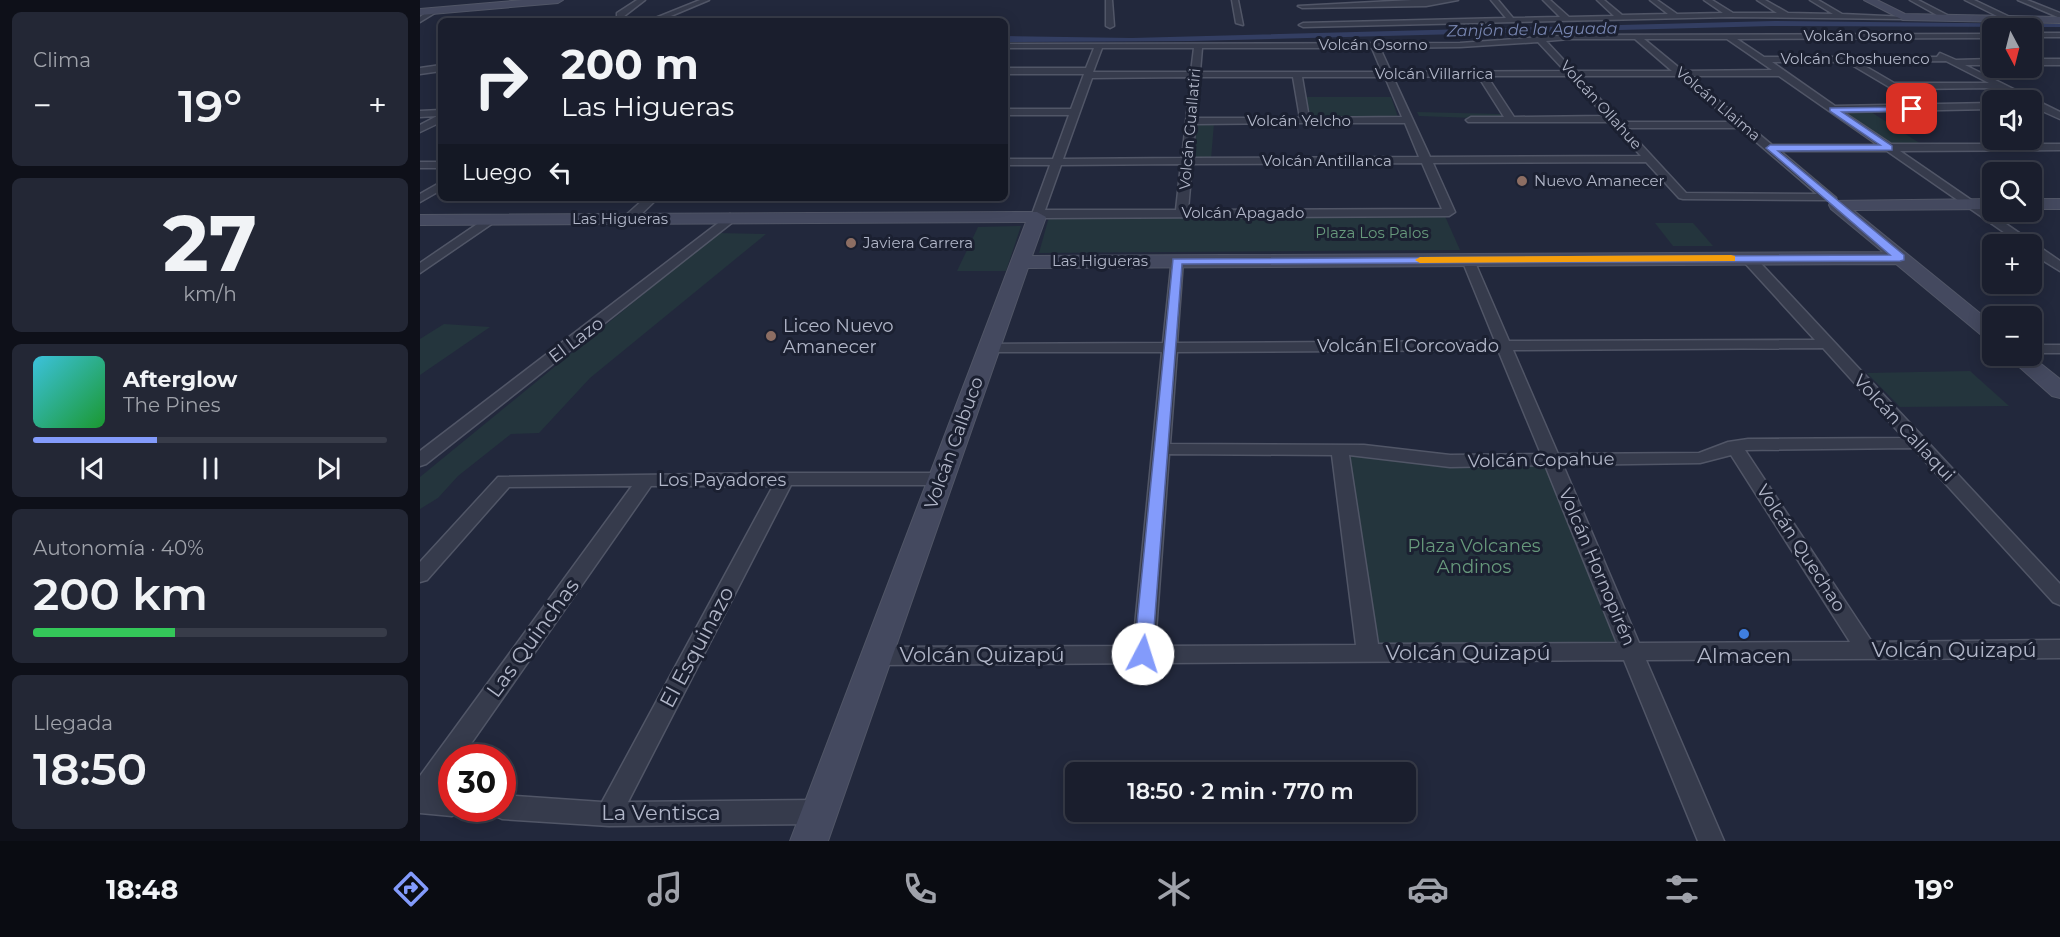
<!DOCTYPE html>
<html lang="es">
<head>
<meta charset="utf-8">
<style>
  :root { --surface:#1a1e2d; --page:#232735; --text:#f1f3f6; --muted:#9fa2aa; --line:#383c49; --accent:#839bfb }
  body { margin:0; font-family:Montserrat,sans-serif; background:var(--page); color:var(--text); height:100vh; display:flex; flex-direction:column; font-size:22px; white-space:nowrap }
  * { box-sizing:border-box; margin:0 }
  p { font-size:20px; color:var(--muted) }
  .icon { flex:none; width:33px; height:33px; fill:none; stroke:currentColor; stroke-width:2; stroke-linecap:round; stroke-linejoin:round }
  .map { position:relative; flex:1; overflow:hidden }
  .details { display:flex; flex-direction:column; gap:12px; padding:12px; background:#0e1019; width:420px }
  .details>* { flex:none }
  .guide { position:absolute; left:18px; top:18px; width:570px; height:183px; border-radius:9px; box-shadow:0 3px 15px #0003,0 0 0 2px var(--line); background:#1a1e2d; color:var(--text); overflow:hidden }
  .needle { width:39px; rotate:173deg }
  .tools { position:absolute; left:1562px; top:18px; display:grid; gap:12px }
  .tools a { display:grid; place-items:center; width:60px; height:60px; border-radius:9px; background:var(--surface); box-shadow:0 3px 15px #0003,0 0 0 2px var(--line); font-size:30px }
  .speed { position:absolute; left:18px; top:744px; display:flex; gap:12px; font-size:30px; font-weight:700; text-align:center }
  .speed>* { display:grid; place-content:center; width:78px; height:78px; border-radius:50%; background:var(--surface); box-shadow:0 3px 15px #0003,0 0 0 2px var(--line); line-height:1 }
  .speed .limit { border:9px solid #d22; background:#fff; color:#111 }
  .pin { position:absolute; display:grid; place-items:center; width:51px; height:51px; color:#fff; margin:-26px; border-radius:12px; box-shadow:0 3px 9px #0006 }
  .me { position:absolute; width:66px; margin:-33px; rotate:5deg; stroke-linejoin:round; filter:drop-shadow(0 0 4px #0008) }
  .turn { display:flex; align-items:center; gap:21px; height:126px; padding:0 24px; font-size:27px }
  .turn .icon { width:78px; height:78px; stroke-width:2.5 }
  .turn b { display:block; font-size:42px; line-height:51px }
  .then { display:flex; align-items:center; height:57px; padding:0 24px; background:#0003; gap:12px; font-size:22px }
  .big { font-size:45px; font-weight:600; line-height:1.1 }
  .details .tile { flex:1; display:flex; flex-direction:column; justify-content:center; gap:9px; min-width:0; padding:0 21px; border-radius:9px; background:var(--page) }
  .details .dial { align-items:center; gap:0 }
  .dial b { font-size:78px; line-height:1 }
  .song { display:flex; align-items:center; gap:18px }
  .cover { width:72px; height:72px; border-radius:9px; background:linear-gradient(135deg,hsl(190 70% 55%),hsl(130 70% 35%)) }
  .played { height:6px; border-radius:3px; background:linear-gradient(90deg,var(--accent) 35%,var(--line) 35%) }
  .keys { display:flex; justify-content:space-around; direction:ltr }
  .heat { display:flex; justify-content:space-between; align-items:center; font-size:33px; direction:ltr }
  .charge { height:9px; border-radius:4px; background:linear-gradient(90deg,#34c759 40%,var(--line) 0) }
  .trip { position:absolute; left:645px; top:762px; width:351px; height:60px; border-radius:9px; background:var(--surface); box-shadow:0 3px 15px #0003,0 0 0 2px var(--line); font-weight:600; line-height:60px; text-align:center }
  .tabs { display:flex; height:96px; justify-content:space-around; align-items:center; background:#0a0c12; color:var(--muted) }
  .tabs .icon { width:42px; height:42px }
  .tabs .active { color:var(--accent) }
  .tabs b { font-size:27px; color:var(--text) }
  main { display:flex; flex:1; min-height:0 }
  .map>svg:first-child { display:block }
</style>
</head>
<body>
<main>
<section class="details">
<div class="tile"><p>Clima</p>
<div class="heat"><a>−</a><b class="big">19°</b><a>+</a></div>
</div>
<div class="tile dial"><b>27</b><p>km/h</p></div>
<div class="tile">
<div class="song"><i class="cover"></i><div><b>Afterglow</b><p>The Pines</p></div></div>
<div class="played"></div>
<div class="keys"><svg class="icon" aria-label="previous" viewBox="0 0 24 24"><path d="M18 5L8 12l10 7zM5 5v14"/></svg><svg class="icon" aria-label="pause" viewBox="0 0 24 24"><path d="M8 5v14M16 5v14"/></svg><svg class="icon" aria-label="next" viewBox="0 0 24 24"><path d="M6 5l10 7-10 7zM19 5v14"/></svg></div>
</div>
<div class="tile"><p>Autonomía · 40%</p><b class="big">200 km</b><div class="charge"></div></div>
<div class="tile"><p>Llegada</p><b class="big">18:50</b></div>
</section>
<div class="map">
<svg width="1640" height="841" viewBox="0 0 1640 841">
  <rect width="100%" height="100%" fill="#22283c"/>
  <g fill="#24353d">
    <path d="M886 97H971L978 117 897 119 891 118Z"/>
    <path d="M997 112 1080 114 1083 119 999 116Z"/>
    <path d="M1423 112H1451L1501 144H1470Z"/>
    <path d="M794 123 791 159 771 158 775 124Z"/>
    <path d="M1024 214 1040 250 619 253 629 217Z"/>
    <path d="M1235 223H1273L1293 246H1253Z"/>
    <path d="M601 226 586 271H537L558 227Z"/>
    <path d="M298 233 346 234 170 378 119 433 91 434 38 476 18 498 0 509V477Z"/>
    <path d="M24 324 70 327 0 375V339Z"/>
    <path d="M1550 371 1589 406 1480 407 1447 373Z"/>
    <path d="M927 455 1024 464 1127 465 1202 647 960 648Z"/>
  </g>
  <path fill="#333e62" d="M1354 21 1640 24V27L1352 26 772 41 585 42V36L712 38Z"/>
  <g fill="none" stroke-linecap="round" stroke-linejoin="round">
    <defs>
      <g id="street">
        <path d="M217 0H225L203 17H197V13Z"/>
        <path d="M280 0H289L239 21H228Z"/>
        <path d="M686 0H692L694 26 690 28 686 26Z"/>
        <path d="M812 0H818L823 25 816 23Z"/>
        <path d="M992 0H1038L1006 6 882 8 878 6Z"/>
        <path d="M1071 0H1078L1093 18 1140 17 1123 0H1130L1149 17 1194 16 1177 0H1184L1202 15 1248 14 1230 0H1237L1257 14 1303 13 1284 0H1292L1313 13H1357L1337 0H1345L1368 13 1413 14 1390 0H1398L1422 14 1487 17 1483 19 1311 17 883 27 879 25 883 23 1086 18Z"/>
        <path d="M1490 0H1498L1531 17 1524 19Z"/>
        <path d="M1545 0H1554L1592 18 1585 20Z"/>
        <path d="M1598 0H1607L1640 13V18Z"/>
        <path d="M11 9 18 11 0 22V17Z"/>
        <rect x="1611" y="33" width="29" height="4"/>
        <path d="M1572 34V38L1317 39 1344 57H1517L1520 53 1536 60 1572 59V65H1545L1640 112V119L1611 106V100H1603L1579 88 1483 89 1486 91 1481 94 1427 62H1352L1415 106 1572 103V109L1423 112 1471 144H1640V150L1480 151 1640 261V271L1611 253V244H1601L1467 151H1360L1416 198V202L1406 200 1263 199 1259 198 1226 162 1013 163 1035 212 1029 216 623 218 617 221 611 217 630 165H585V159H633L649 115H585V109H651L664 74H585V68H666L674 48H585V44L1040 43 1149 35ZM1149 39H1215L1252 71H1154L1126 41ZM1224 39H1307L1352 70 1263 71ZM1118 42 1145 71 971 72 960 48 1040 47ZM682 48H774L771 72H673ZM782 48H952L962 72H780ZM1526 61 1569 83H1474L1438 62ZM1058 76 1084 117H1051L1046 120 1048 122H1190L1221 156 1010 157 973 77ZM1067 76H1149L1185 116 1094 117ZM1159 76H1258L1313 122H1201ZM1269 76H1359L1458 145H1352ZM771 77 762 158 643 159 672 78ZM779 77H873L880 118H776ZM882 77H965L982 117 889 118ZM883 123H985L999 157 773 158 775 124ZM1206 128H1320L1397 194 1266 193ZM1002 163 1022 209 768 210 772 164ZM761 164 756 210H625L641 165Z"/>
        <rect x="1611" y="59" width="29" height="6"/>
        <path d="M21 65V71L0 74V68Z"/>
        <path d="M21 110V122L0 132V125L17 116 0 117V111Z"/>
        <rect x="0" y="162" width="21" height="6"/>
        <path d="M21 182V190L0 202V194Z"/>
        <path d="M225 198H238L213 222H205V216Z"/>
        <path d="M310 214 316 218 314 221 6 464 0 466V451Z"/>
        <path d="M69 216 75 220 73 223 0 273V263Z"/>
        <path d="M1328 254 1333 255 1640 584V605L1633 602 1493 448 1325 450 1452 642 1640 640V658L1226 660 1304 841H1278L1204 660 457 665 449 662 446 656 449 650 457 647 713 646 742 352H568L561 348 568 344 743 343 752 258 757 257 763 261 757 343 1075 341 1042 260 1048 256 1054 260 1089 341 1395 340 1323 261 1322 258ZM1403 348 1484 438 1328 439 1308 442 1279 453 1138 454 1093 350ZM1078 350 1121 454 1030 455 944 445 750 444 757 352ZM749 454 912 455 936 645 735 646ZM929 455 1030 467 1125 465 1197 643 958 644ZM1311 455 1430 642 1219 643 1143 465 1280 463Z"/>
        <rect x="1611" y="345" width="29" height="8"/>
        <path d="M365 473H521L530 479 521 485H371L208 802 400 800 409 804 413 812 409 820 400 824 189 826 82 819 73 815 70 808H82V795L182 802 353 486H231L41 758H32V772L18 791 32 792V808H43L41 812 32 816 0 813V776L212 486 89 487 7 580 0 582V562L78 477Z"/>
      </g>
      <g id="secondary">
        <path d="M103 0H143L138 3 0 15V9Z"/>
        <path d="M1444 0H1457L1485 14 1640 17V23L1483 20Z"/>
        <path d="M1572 199V209L1433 210 1572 323V340L1565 338 1476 264 608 268 408 841H370L606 222 0 225V215L617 212 626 217 612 256 1463 252 1411 209 1409 205 1411 201Z"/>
        <rect x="1611" y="199" width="29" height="10"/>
        <path d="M1587 356H1611L1640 379V398L1632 396Z"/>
      </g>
    </defs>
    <use href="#street" stroke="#515667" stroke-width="3"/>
    <use href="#secondary" stroke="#515667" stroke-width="2"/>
    <use href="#street" fill="#363b4c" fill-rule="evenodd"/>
    <use href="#secondary" fill="#44495f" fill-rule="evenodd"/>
  </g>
  <path fill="#839bfb" stroke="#5565a3" stroke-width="1.5" d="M1492 107 1494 111 1422 112 1472 146V150L1358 151 1484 255V260L1480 261 762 264 732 654 730 660 723 662 717 660 714 654 753 259 1470 255 1346 148 1350 145H1460L1410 111V108Z"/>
  <path fill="#f59e0b" d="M1311 255 1315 256V261L1000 263 995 260 1000 257Z"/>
  <g fill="#8d6e63" stroke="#1b2031" stroke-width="2">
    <circle cx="1102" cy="181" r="6"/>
    <circle cx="431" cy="243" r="6"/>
    <circle cx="351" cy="336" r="6"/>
  </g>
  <circle fill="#3f7fe0" stroke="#1b2031" stroke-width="2" cx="1324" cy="634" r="6"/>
  <g text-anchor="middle" stroke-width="6" stroke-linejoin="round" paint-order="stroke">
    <g font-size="15" fill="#b1b6c8" stroke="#1b2031">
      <text x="1438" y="41">Volcán Osorno</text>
      <text x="953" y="50">Volcán Osorno</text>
      <text x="1435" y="64">Volcán Choshuenco</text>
      <text x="1014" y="79">Volcán Villarrica</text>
      <text transform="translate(1298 104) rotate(40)" y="5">Volcán Llaima</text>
      <text transform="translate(1181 105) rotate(48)" y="5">Volcán Ollahue</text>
      <text x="879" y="126">Volcán Yelcho</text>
      <text transform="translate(770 129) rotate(-85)" y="5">Volcán Guallatiri</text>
      <text x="907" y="166">Volcán Antillanca</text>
      <text x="823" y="218">Volcán Apagado</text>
      <text x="200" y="224">Las Higueras</text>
      <text x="680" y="266">Las Higueras</text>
    </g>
    <g font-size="15" fill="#b1b6c8" stroke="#1b2031" text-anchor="start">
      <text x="1114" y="186">Nuevo Amanecer</text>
      <text x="443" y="248">Javiera Carrera</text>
    </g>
    <g font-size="15" fill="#67997c" stroke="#1b2031">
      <text x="952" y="238">Plaza Los Palos</text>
    </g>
    <g font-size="16" font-style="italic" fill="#7886b1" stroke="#1b2031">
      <text transform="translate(1112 29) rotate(-1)" y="6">Zanjón de la Aguada</text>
    </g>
    <g font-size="18" fill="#b1b6c8" stroke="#1b2031" text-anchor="start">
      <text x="363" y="332">Liceo Nuevo<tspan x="363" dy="21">Amanecer</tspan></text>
    </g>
    <g font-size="18" fill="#b1b6c8" stroke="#1b2031">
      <text transform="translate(156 340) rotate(-37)" y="6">El Lazo</text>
      <text x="988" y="352">Volcán El Corcovado</text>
      <text transform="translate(1484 428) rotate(47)" y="6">Volcán Callaqui</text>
      <text transform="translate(534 443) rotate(-70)" y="6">Volcán Calbuco</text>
      <text transform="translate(1121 460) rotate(-1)" y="6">Volcán Copahue</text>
      <text x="302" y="486">Los Payadores</text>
      <text transform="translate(1381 548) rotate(57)" y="6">Volcán Quechao</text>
      <text transform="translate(1177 567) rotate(67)" y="6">Volcán Hornopirén</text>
    </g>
    <g font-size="18" fill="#67997c" stroke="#1b2031">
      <text x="1054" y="552">Plaza Volcanes<tspan x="1054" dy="21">Andinos</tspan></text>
    </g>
    <g font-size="21" fill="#b1b6c8" stroke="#1b2031">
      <text transform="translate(113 638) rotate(-54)" y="7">Las Quinchas</text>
      <text transform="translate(277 647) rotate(-62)" y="7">El Esquinazo</text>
      <text x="1534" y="657">Volcán Quizapú</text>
      <text x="1048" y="660">Volcán Quizapú</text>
      <text x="562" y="662">Volcán Quizapú</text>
      <text x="241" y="820">La Ventisca</text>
    </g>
    <g font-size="21" fill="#b1b6c8" stroke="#1b2031">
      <text x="1324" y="663">Almacen</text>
    </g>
  </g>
</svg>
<div class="tools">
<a><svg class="needle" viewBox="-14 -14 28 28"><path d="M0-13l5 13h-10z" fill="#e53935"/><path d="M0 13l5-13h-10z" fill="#9fa2aa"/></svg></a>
<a><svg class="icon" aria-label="sound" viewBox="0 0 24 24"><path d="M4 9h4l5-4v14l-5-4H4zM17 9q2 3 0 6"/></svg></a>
<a><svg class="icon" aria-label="search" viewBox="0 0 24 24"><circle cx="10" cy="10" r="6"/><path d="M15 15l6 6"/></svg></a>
<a>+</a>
<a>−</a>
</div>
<div class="speed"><div class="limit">30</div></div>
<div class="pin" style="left:1492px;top:109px;background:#d93025"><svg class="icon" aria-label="arrive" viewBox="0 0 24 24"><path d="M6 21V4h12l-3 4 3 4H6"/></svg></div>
<svg class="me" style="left:723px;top:654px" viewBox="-20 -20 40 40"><circle r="19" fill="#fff"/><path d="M0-13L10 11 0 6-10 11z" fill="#839bfb"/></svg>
<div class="trip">18:50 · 2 min · 770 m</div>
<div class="guide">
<div class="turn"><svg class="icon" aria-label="right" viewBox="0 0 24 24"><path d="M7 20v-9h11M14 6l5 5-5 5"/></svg><div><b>200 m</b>Las Higueras</div></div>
<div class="then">Luego<svg class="icon" aria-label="left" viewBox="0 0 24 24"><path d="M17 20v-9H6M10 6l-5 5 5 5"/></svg></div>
</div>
</div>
</main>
<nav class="tabs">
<b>18:48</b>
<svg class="icon active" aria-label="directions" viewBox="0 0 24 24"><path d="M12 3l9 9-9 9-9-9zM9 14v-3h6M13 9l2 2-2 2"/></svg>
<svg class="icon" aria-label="music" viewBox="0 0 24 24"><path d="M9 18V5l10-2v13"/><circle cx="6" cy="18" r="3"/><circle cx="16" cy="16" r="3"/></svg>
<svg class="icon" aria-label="phone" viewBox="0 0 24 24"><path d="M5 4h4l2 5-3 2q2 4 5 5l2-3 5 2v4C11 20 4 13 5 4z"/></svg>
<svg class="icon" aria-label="climate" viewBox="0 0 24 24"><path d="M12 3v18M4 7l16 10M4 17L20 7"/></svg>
<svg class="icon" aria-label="car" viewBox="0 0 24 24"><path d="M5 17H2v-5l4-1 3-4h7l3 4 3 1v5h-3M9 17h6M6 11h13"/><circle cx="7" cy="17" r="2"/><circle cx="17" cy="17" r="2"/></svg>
<svg class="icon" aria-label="filters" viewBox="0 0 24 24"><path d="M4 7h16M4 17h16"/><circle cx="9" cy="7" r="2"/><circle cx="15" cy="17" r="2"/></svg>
<b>19°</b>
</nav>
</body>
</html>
